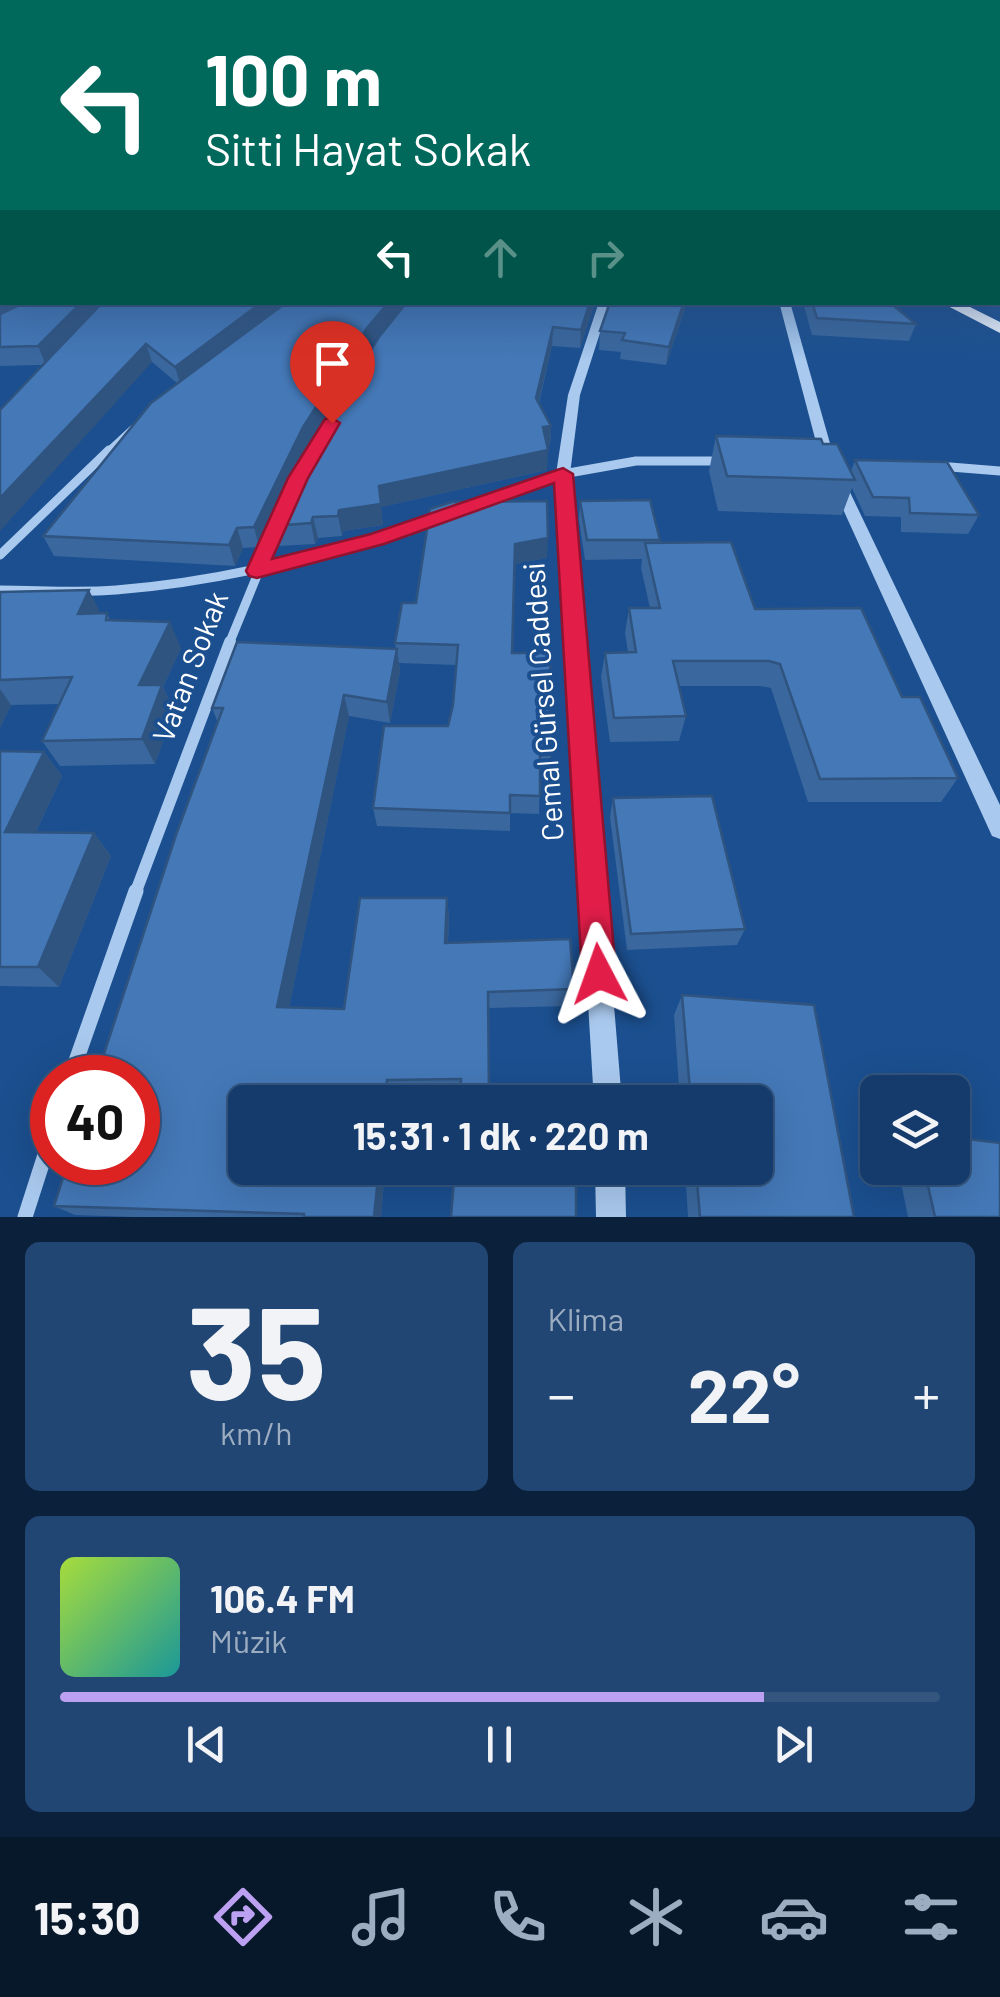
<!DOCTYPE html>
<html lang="tr">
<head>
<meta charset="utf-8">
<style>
  :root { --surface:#143b6b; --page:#214673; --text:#f1f3f6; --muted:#9dadc1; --line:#33557e; --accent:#bca0f2 }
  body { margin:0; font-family:Barlow,sans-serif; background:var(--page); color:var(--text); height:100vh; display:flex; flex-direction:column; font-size:38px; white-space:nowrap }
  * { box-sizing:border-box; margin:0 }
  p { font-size:32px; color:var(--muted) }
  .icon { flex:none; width:55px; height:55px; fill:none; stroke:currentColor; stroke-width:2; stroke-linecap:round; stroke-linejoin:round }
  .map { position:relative; height:1217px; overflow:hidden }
  .sheet { display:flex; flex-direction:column; gap:25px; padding:25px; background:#0b203b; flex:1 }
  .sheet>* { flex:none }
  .guide { position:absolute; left:0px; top:0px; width:1000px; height:305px; box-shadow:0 10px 40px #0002,0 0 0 2px var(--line); background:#00695c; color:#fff; overflow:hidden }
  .buttons { position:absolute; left:860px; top:1075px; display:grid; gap:20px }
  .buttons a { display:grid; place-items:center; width:110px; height:110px; border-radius:15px; background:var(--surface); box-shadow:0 10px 40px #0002,0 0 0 2px var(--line); font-size:50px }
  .speed { position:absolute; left:30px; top:1055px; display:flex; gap:20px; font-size:50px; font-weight:700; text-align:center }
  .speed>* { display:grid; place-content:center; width:130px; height:130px; border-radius:50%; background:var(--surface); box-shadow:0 10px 40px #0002,0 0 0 2px var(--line); line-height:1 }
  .speed .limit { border:15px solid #d22; background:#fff; color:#111 }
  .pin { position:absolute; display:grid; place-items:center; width:85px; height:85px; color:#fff; margin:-102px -42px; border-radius:50% 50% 50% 0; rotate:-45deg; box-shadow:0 0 10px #0007 }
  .pin .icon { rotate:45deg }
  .me { position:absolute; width:110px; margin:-55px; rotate:356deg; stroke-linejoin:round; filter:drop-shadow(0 0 8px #0008) }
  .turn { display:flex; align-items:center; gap:35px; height:210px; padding:0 40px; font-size:45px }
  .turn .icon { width:130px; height:130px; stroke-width:2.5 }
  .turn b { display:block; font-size:70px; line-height:85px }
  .lanes { display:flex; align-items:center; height:95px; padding:0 40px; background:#0003; justify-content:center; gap:50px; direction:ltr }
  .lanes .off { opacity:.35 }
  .big { font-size:75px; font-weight:700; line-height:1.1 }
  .sheet .card { flex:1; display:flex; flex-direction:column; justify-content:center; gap:15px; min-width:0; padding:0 35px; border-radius:15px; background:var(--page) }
  .sheet .dial { align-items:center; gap:0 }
  .dial b { font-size:130px; line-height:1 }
  .song { display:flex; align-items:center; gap:30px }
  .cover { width:120px; height:120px; border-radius:15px; background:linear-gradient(135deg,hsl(80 70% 55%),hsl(180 70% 35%)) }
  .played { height:10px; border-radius:5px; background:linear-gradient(90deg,var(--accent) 80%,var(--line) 80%) }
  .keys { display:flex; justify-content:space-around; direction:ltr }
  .heat { display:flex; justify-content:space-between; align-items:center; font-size:55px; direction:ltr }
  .sheet .tiles { flex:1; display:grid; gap:25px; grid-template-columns:1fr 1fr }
  .card:last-child { grid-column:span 2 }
  .trip { position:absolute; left:228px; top:1085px; width:545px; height:100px; border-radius:15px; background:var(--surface); box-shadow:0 10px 40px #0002,0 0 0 2px var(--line); font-weight:700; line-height:100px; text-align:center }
  .tab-bar { display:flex; height:160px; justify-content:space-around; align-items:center; background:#08182b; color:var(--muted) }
  .tab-bar .icon { width:70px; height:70px }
  .tab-bar .on { color:var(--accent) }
  .tab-bar b { font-size:45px; color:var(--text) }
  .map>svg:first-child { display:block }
</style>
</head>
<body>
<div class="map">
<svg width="1000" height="1217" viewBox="0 0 1000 1217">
  <rect width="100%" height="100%" fill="#1b4f8f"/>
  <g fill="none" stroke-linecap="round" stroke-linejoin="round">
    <path stroke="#a9c9ee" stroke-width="8" d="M107 453 133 429"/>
    <g stroke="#a9c9ee" stroke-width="9">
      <path d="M938 466 1000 471"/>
      <path d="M480 505 563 474 636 461H721"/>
      <path d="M0 555 109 450"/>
      <path d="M0 590C39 590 77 593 116 590 227 581 334 553 440 518"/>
      <path d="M229 644 279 522"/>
    </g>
    <path stroke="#a9c9ee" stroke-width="12" d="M135 894 230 642"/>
    <g stroke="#a9c9ee" stroke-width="15">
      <path d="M70 1078 136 891"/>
      <path d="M25 1217 52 1133"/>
    </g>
    <g fill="#a9c9ee" fill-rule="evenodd">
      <rect x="998" y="191" width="2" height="2"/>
      <path d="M599 302H610L580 395 570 474 622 1102H594L556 474 568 395Z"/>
      <path d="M779 302H790L835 461 1000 805V839L992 836 821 461Z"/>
      <path d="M595 1168H625L626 1217H596Z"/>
    </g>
    <path fill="#f0f6ff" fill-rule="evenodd" d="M940 302H960L1000 322V333Z"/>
  </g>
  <g fill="#3a679d">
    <path d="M0 191 2 302 369 347 307 446 259 547 243 548 235 566 54 556 43 536 178 384 152 362 0 366Z"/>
    <path d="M998 240 1000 241V293L998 292Z"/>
    <path d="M407 302H595L580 348 552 346 539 403 551 426 550 446H547V470L381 507 383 525 343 531 342 536 318 538 315 544 278 546 272 526Z"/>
    <path d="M610 302H687L666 365 620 359 621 352 599 350 600 331Z"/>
    <path d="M803 302H889L916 324 909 341 812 335Z"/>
    <path d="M716 436 823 444 851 471 855 460 979 515 968 534 901 532V517L865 516 852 488 842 515 718 511 709 471Z"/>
    <path d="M580 501 660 540V543L755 609 902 697 958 778 941 802H808L771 688 760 686H679L686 716 679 741 610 742 601 677 605 653 628 652 625 633 629 608H650L641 568 642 559 585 560 579 520Z"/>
    <path d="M430 509 547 558 515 564 513 653 551 755 550 774 540 773 539 814 510 813V831L377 826 373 808 448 726 453 705 456 665 399 663 400 671 390 723 349 716 289 1008 344 1009 447 898 449 917 448 943 574 989 571 1006 489 1008 460 1093 392 1094 245 1168H385L381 1217H134L75 1215 54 1206 218 723 212 708 396 649 395 643 416 603Z"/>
    <path d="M0 592 101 614 107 613 110 620 181 648 163 687 174 710 155 764 60 766 42 741 60 704 11 705 0 728Z"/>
    <path d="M0 751 44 752 62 776 36 832 94 833 111 856 59 987 0 986Z"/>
    <path d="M613 798 745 929 737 945 627 950 610 817Z"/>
    <path d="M682 995 854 1217H688L685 1168H755V1102H680L674 1015Z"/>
    <path d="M898 1168H952L1000 1217H908Z"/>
  </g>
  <g fill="#305480">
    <path d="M2 298V302H41L0 320V299Z"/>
    <path d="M82 302H105L46 365 38 346Z"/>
    <path d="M262 302H289L181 386 175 367Z"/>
    <path d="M389 302H406L369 347 307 446 259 547 254 527 303 427 367 328Z"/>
    <path d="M590 302H595L580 348 581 330Z"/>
    <path d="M684 302H687L666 365 669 347Z"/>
    <path d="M553 327 552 346 535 417 536 398Z"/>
    <path d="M146 344 152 362 0 531V498Z"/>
    <path d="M551 426 550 446 542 447 543 427Z"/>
    <path d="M548 450 547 470 381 507 383 525 343 531 342 536 338 516 339 510 379 486Z"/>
    <path d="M313 517 318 538 315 544 311 523Z"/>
    <path d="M237 528 243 548 235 566 229 545Z"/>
    <path d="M548 538 547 558 515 564V544Z"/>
    <path d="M89 590 102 616 78 614Z"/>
    <path d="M170 622 181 648 163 687 174 710 155 764 142 739 139 685Z"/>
    <path d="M397 649 400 671 390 723 387 702Z"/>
    <path d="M0 689 11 705 0 728Z"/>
    <path d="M344 695 349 716 286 1023 277 1007Z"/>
    <path d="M44 752 62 776 25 855 5 832Z"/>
    <path d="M94 833 111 856 59 987 38 967Z"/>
    <path d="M447 898 449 917 447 960 445 943Z"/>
    <path d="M387 1080 392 1094 391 1102H385Z"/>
    <path d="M379 1168H385L381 1217H374Z"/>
  </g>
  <g fill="#4478b7" stroke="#305480" stroke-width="2.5">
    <path d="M0 191H2V298L0 299Z"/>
    <path d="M998 240 1000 241V269L998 268Z"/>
    <path d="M26 302H82L38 346 0 347V314Z"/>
    <path d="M103 302H262L175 367 146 344 0 498V410Z"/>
    <path d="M287 302H389L367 328 303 427 254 527 237 528 229 545 43 536 151 403Z"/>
    <path d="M407 302H590L581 330 553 327 536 398 551 426 543 427 548 450 379 486 381 504 339 510 338 516 313 517 311 523 272 526 317 435 379 337Z"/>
    <path d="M610 302H684L669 347 622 340 625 333 600 331Z"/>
    <path d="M812 302H889L916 324 817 318Z"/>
    <path d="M716 436 821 439 823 444H837L855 480 727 476Z"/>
    <path d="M855 460 947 462 979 515 910 513 909 498 873 497Z"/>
    <path d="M650 500 660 540H587L580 501Z"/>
    <path d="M547 501 548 538 515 544 512 653H550L551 755H540V796L510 795V813L373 808 384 726H448L453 705 458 645 395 643 402 603H416L430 509 452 502Z"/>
    <path d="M731 542 755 609 861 608 902 697H920L958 778 820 779 780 664 769 661H673L686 716 614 718 605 653 636 652 629 608H660L645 543Z"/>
    <path d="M89 590 78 614 107 613 106 620 170 622 139 685H162L142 739 42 741 72 677 0 680V592Z"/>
    <path d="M237 642 397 649 387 702 344 695 277 1007 344 1009 360 898H447L445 943 570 939 574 989 488 992 489 1096 575 1102H460L461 1079 387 1080 385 1102H245V1168H379L374 1217H304V1214L54 1206 68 1162H138V1078H96L176 835 223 708H212Z"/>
    <path d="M0 751 44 752 5 832 94 833 38 967H0Z"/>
    <path d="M712 796 745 929 631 934 613 798Z"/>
    <path d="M682 995 814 1005 854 1217H700L696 1168H755V1102H691Z"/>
    <path d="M952 1137 1000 1143V1217H935L924 1168H952Z"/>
    <path d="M455 1168H576V1217H451Z"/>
  </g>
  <linearGradient id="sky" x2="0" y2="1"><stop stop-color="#0f2b4f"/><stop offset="0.53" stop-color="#39639b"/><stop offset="1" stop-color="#39639b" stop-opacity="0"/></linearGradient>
  <rect width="1000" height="361" fill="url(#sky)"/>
  <path fill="#e11d48" stroke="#92132f" stroke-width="2.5" d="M332 418 340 423 308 478 272 559 371 534 557 470 563 468 573 474 616 974 611 986 599 991 587 986 582 974 554 483 384 544 257 578 249 576 246 571 288 478 325 419Z"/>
  <g text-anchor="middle" stroke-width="8" stroke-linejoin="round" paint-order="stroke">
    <g font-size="30" fill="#fff" stroke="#1b4f8f">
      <text transform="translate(191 667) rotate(-69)" y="10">Vatan Sokak</text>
      <text transform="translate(544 702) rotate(-94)" y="10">Cemal Gürsel Caddesi</text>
    </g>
  </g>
</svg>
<div class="buttons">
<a><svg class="icon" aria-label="layers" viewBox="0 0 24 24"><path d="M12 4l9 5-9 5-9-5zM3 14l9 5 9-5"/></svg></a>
</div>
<div class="speed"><div class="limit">40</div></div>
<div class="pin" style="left:332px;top:423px;background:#d93025"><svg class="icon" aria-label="arrive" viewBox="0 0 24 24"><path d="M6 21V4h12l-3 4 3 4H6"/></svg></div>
<svg class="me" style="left:599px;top:974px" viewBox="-20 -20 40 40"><path d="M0-17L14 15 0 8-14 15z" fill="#e11d48" stroke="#fff" stroke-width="4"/></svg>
<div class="trip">15:31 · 1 dk · 220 m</div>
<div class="guide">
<div class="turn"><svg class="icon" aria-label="left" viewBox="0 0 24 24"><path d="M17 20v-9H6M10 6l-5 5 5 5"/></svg><div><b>100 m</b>Sitti Hayat Sokak</div></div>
<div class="lanes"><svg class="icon" aria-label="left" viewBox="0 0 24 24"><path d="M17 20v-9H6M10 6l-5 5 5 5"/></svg><svg class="icon off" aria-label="ahead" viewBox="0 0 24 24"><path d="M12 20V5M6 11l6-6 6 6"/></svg><svg class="icon off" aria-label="right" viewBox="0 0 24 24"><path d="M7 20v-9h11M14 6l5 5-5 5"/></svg></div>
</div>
</div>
<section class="sheet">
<div class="tiles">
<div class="card dial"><b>35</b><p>km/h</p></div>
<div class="card"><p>Klima</p>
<div class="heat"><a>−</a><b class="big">22°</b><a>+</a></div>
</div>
<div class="card">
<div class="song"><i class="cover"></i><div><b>106.4 FM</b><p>Müzik</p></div></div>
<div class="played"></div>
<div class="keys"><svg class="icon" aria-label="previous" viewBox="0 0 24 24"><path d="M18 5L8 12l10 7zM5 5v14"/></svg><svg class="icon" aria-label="pause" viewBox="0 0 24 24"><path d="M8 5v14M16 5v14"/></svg><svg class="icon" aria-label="next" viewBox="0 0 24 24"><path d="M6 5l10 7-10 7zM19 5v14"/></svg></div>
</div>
</div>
</section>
<nav class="tab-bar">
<b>15:30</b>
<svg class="icon on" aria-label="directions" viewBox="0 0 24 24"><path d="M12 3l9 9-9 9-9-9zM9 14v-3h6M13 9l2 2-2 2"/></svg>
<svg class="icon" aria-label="music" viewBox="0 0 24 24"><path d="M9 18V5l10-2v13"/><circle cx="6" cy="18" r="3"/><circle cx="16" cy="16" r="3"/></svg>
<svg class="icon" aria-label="phone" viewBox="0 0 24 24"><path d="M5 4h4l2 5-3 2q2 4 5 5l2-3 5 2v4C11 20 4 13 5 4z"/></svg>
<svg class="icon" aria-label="climate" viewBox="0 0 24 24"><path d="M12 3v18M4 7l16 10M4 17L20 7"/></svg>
<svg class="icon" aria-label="car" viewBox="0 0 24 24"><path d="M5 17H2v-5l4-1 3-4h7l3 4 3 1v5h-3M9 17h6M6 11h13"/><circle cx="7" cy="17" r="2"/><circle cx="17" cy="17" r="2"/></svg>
<svg class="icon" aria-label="filters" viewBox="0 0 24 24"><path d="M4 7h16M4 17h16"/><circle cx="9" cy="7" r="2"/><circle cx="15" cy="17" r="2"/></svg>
</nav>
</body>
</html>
